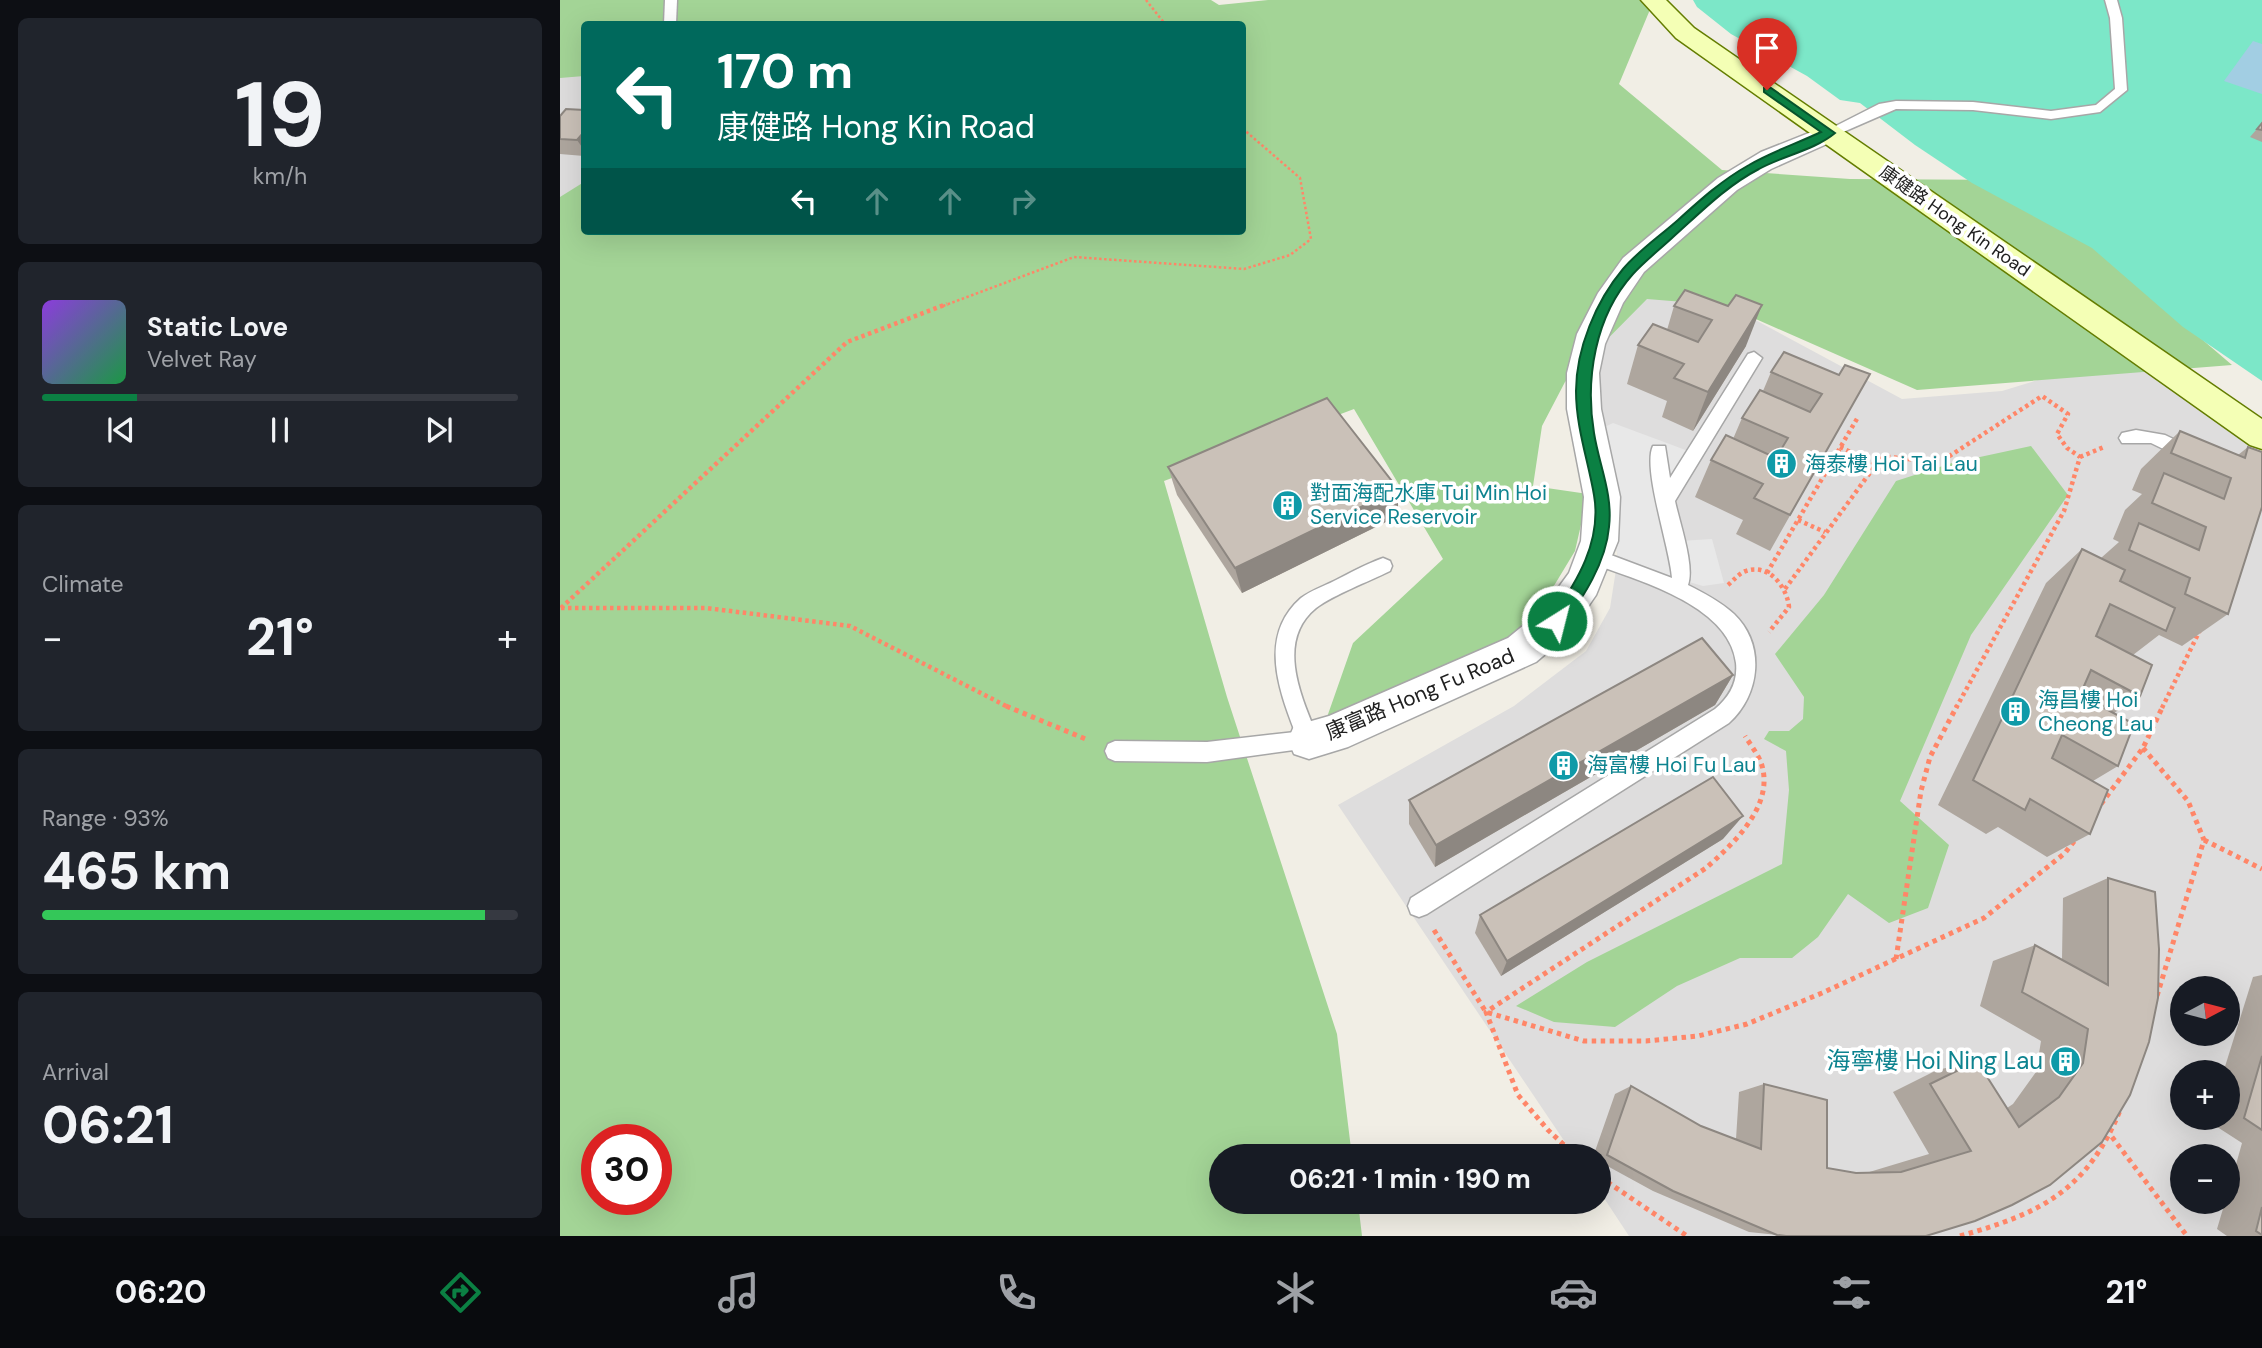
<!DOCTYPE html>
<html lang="en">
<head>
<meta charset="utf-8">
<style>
  :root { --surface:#171b24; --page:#20242c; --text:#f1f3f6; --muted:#9ea1a6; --line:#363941; --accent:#0b8043 }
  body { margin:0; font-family:"DM Sans","Noto Sans TC",sans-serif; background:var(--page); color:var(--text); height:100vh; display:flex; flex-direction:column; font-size:26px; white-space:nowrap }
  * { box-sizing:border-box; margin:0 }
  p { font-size:23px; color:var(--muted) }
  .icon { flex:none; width:38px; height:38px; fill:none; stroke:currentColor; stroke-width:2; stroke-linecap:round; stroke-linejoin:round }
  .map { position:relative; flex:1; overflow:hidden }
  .panel { display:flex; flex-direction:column; gap:18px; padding:18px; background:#0d0f14; width:560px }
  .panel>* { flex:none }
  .hud { position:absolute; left:21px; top:21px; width:665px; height:214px; border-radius:7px; box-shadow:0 7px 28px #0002; background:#00695c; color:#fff; overflow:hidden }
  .needle { width:46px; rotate:83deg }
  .fabs { position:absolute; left:1610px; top:976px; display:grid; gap:14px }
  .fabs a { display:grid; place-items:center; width:70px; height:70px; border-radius:50%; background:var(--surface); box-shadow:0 7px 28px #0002; font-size:35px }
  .speed { position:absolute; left:21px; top:1124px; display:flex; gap:14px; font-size:35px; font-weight:700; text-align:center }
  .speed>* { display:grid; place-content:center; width:91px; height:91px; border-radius:50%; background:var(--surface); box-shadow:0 7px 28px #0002; line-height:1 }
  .speed .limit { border:10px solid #d22; background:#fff; color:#111 }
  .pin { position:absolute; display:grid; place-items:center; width:60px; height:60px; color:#fff; margin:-72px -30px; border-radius:50% 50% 50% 0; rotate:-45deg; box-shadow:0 0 7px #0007 }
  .pin .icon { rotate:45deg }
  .me { position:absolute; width:77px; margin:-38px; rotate:36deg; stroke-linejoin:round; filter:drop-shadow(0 0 5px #0008) }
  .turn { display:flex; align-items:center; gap:24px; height:147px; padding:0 21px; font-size:32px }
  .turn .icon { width:91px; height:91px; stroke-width:2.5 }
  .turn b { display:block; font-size:49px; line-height:60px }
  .lanes { display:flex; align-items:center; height:66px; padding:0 21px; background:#0003; justify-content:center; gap:35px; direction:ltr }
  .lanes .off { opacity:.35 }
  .big { font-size:52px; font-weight:700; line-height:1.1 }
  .panel .widget { flex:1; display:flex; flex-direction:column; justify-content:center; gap:10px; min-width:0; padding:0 24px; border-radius:10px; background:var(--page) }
  .panel .dial { align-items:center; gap:0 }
  .dial b { font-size:91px; line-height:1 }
  .song { display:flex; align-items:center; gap:21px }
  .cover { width:84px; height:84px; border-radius:10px; background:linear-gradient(135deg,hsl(270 70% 55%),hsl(140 70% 35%)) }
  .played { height:7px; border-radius:4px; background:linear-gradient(90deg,var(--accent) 20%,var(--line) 20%) }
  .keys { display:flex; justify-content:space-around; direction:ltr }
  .heat { display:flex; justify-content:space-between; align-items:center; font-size:38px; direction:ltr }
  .charge { height:10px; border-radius:5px; background:linear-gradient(90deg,#34c759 93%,var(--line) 0) }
  .trip { position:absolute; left:649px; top:1144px; width:402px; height:70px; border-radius:35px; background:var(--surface); box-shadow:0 7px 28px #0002; font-weight:700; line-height:70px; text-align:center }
  .dock { display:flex; height:112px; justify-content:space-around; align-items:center; background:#090b0e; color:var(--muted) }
  .dock .icon { width:49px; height:49px }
  .dock .selected { color:var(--accent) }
  .dock b { font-size:32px; color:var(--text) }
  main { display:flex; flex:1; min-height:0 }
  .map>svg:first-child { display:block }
</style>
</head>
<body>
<main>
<section class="panel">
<div class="widget dial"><b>19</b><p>km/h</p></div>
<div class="widget">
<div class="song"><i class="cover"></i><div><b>Static Love</b><p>Velvet Ray</p></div></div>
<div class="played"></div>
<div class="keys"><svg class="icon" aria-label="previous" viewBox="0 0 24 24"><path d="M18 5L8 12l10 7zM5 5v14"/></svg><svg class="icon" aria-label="pause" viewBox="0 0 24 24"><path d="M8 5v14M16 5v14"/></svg><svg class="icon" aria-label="next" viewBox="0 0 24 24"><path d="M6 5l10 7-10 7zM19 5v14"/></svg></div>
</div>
<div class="widget"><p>Climate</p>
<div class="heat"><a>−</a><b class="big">21°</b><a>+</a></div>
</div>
<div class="widget"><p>Range · 93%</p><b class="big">465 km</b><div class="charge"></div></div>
<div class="widget"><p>Arrival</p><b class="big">06:21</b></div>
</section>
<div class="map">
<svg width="1702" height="1236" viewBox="0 0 1702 1236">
  <rect width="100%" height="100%" fill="#f1eee5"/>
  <g fill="#dedddd" fill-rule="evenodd">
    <path d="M24 66V201L0 232V68Z"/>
    <path d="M1097 267 1342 399 1442 391 1549 358 1547 341 1702 452V1236H1069L1040 1192V1157H1015L778 805 954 706 1026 651 1050 608 1058 557 1029 417 1046 332ZM1622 989H1668V1034H1622ZM1622 1073H1668V1118H1622ZM1622 1157H1668V1202H1622Z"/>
  </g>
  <g fill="#a3d496" fill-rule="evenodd">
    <path d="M0 0H651L659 5 708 0H1094L1059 84 1162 170 1290 179 1456 180 1672 365 1357 390 1189 316 1136 303 1087 299 1005 382 982 426 973 486 1028 494 1015 551 966 632 766 720 793 643 883 559 794 409 604 481 667 697 777 1034 792 1157H662V1202H798L802 1236H0V197L24 182V231H682V24H24V76L0 78ZM37 1139H96V1199H37Z"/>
    <path d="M1471 446 1508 495 1411 635 1340 801 1389 845 1368 908 1329 923 1288 894 1258 937 1232 958H1180L1117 986 1055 1027 994 1022 956 1006 1027 962 1222 864 1229 790 1226 751 1204 739 1209 731H1229L1243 719 1244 697 1215 654 1264 595 1336 481 1392 463Z"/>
  </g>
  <path fill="#7ce7c8" d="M1133 0H1702V381L1623 327 1532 248 1412 183 1355 145 1300 103 1280 100 1247 76 1171 34 1137 7Z"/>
  <path fill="#e8e8e8" d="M1053 423 1139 455 1115 494 1120 541 1152 539 1164 583 1143 586 1063 563 1058 557 1034 432Z"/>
  <path fill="#a2cee3" d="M1693 41 1702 44V94L1664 81Z"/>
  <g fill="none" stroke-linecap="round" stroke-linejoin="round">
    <defs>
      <g id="lane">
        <path d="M105 0H117L116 24H104Z"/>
        <path d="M1545 0H1557L1562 18 1567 90 1540 112 1491 119 1413 110 1336 109 1274 136H1264L1262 133 1319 104 1336 101 1413 102 1491 111 1536 105 1555 89 1550 18Z"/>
        <path d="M1194 352 1202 358 1115 501C1119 521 1135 566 1128 585 1144 593 1161 602 1174 614 1206 645 1200 695 1169 723L867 914 859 917 851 914 848 906 851 898 1155 709C1169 697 1178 683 1176 663 1169 604 1076 580 1028 562L1026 557 1028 552 1035 549 1112 578C1110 548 1082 468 1093 446H1105L1110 478 1188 354Z"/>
        <path d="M1576 430 1605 435 1634 449 1637 454 1634 459 1628 461 1591 443H1562L1559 438 1562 433Z"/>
        <path d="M823 558 830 561 832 566 830 571C808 582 775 594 756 608 714 642 743 701 759 740L756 747 647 762 555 761 548 758 545 751 548 744 555 741 647 742 735 732C718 688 699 635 741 598 750 591 764 586 774 581 790 573 806 564 823 558Z"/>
      </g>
      <path id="street" d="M1269 125 1278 127 1282 133 1278 139 1211 169 1177 190 1084 272 1063 303 1045 344 1039 373 1041 409 1060 497 1058 541 1036 595 1010 633 976 662 788 747 749 759 734 754 728 740 734 726 769 716 948 638 982 610 1009 573 1021 541 1024 497 1007 409V373L1017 334 1038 293 1063 258 1158 178 1201 152Z"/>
      <path id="secondary" d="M1081 0H1106L1134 28 1702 419V449L1690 445 1116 38Z"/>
    </defs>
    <use href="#lane" stroke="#a7a7a7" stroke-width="3"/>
    <use href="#street" stroke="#a7a7a7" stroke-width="3"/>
    <use href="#secondary" stroke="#647d00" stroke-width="3"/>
    <g stroke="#ff8668" stroke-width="2.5" stroke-dasharray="2.5 2.5" stroke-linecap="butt">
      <path d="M586 0 605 24"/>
      <path d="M383 306 514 257 684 269 730 255 751 239 740 178 682 128"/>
    </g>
    <g stroke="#ff8668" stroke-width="4.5" stroke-dasharray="3.5 3.5" stroke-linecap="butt">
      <path d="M1280 447 1316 464"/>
      <path d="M1520 457 1544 447"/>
      <path d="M1238 520 1265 532"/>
      <path d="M1207 573 1298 417"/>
      <path d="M1168 585C1174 580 1179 573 1186 571 1209 563 1227 587 1229 607L1209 632"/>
      <path d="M1225 589 1320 459 1330 457 1366 461 1388 457 1482 396 1508 414 1497 434 1507 448 1520 457"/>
      <path d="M1 608 287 342 387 304"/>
      <path d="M1 608H146L290 626 450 708"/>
      <path d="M1396 708 1504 511 1520 457"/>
      <path d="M1602 708 1640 630"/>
    </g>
    <g stroke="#ff8668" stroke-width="5" stroke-dasharray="4.5 4.5" stroke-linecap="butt">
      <path d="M446 706 528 740"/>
      <path d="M1583 748 1628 801 1644 840 1597 996"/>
      <path d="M1541 804 1583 748 1603 706"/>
      <path d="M1644 840 1702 869"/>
      <path d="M874 930 926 1012 1024 1041H1086L1138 1036 1187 1024 1262 993 1424 918 1505 853 1515 840"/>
      <path d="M1336 959 1361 791 1370 757 1397 706"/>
      <path d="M1552 1137 1627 1236"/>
      <path d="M1017 1157 988 1130 958 1095 926 1012 1146 868C1172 845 1211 809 1203 770 1201 758 1192 747 1185 736"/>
      <path d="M1040 1177 1127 1236"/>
      <path d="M1400 1236C1482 1213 1528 1190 1561 1108"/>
    </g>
    <use href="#lane" fill="#fff" fill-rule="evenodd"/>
    <use href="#street" fill="#fff" fill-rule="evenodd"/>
    <use href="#secondary" fill="#f4ffb5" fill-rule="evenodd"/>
  </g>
  <g fill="#aea69e">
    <path d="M24 110V156L0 154V116Z"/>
    <path d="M1702 123V142L1690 137Z"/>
    <path d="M1125 290 1186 346 1133 431 1102 417 1107 401 1067 384 1078 345 1107 330 1114 306Z"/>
    <path d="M1211 372 1279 375 1310 374 1210 551 1176 534 1183 520 1135 497 1151 460 1173 439 1182 418 1203 391Z"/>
    <path d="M1620 431 1678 455 1688 447 1668 614 1622 646 1599 635 1573 655 1580 696 1554 713 1558 766 1533 781 1530 834 1487 857 1438 827 1426 834 1378 805 1486 583 1522 549 1541 558 1559 542 1553 539 1565 510 1582 494 1572 490 1581 469Z"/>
    <path d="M608 467 838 489V516L682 593 617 495Z"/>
    <path d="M1173 675 1155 705 875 867 849 824V800Z"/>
    <path d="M1163 839 941 976 915 933 920 915Z"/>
    <path d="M1548 878 1570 1095 1226 1236 1189 1232 1093 1191 1040 1162V1157H1033L1055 1094 1071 1086 1141 1126 1176 1139 1179 1092 1204 1084 1267 1168 1296 1173H1306L1369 1154 1333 1092 1377 1070 1417 1061 1447 1108 1453 1104 1476 1072 1481 1041 1420 1006 1433 961 1475 945 1502 959 1503 898Z"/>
    <path d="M1702 975V1236H1667L1657 1229 1665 1202H1668V1193L1682 1143 1648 1121 1649 1118H1668V1073H1663L1693 977Z"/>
  </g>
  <g fill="#8d8781">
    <path d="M24 132V150L17 140Z"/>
    <path d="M1202 305 1186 346 1133 431 1148 392Z"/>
    <path d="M838 489V516L682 593 675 568Z"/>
    <path d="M1173 675 1155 705 875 867 876 845Z"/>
    <path d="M1183 816 1163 839 941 976 947 961Z"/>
  </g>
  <g fill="#cac1b8" stroke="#8d8781" stroke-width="2">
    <path d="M6 109 24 110V132L17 140 0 139V116Z"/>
    <path d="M1702 123V130L1697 129Z"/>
    <path d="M1125 290 1168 306 1176 295 1202 305 1148 392 1114 378 1124 364 1078 345 1093 324 1138 342 1152 320 1114 306Z"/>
    <path d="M1224 352 1279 375 1285 365 1310 374 1230 515 1194 498 1203 484 1151 460 1166 435 1216 458 1228 438 1182 418 1200 390 1250 412 1262 394 1211 372Z"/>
    <path d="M767 398 838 489 675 568 608 467Z"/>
    <path d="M1620 431 1685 458 1688 447 1702 452V507L1668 614 1625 594 1630 578 1569 550 1579 523 1639 550 1646 527 1592 503 1604 473 1664 499 1671 478 1611 453Z"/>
    <path d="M1522 549 1565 570 1560 581 1615 608 1606 631 1550 604 1536 636 1592 665 1580 696 1531 670 1520 695 1574 724 1558 766 1502 735 1492 758 1548 790 1530 834 1470 799 1465 810 1413 780Z"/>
    <path d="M1142 638 1173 675 876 845 849 800Z"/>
    <path d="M1153 777 1183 816 947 961 920 915Z"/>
    <path d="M1548 878 1595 892 1599 949 1598 998 1589 1042 1570 1095 1542 1142 1490 1185 1452 1205 1415 1221 1366 1236H1226L1217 1235 1113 1191 1047 1155 1071 1086 1141 1126 1201 1149 1204 1084 1267 1100V1168L1296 1173 1341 1172 1411 1151 1370 1084 1417 1061 1459 1127 1499 1097 1523 1063 1528 1029 1462 992 1475 945 1548 985Z"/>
    <path d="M1702 1056V1130L1684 1118Z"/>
    <path d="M1702 1207V1235L1696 1231Z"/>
  </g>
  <path fill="#0b8043" stroke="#07532c" stroke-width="2" d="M1204 88H1211L1275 133C1255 150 1222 156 1199 169 1166 186 1139 214 1112 238 1099 250 1085 261 1073 274 1035 316 1025 379 1034 433 1039 465 1053 494 1049 527 1046 563 1023 597 1003 626H992L989 621 992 617C1017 582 1042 541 1034 495 1028 460 1016 427 1016 391 1016 349 1036 301 1063 269 1078 251 1100 236 1118 220 1140 200 1162 180 1189 165 1211 152 1238 143 1261 132L1204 92Z"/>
  <defs>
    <symbol id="building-disc" viewBox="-11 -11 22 22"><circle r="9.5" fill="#0f9aa8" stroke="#fff"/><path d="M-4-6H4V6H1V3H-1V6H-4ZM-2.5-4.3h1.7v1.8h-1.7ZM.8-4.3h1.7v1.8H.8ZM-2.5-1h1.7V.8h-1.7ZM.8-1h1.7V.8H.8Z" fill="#fff"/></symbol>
  </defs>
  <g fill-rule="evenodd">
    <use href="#building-disc" x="1204" y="446" width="35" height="35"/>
    <use href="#building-disc" x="710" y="488" width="35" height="35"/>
    <use href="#building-disc" x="1438" y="694" width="35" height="35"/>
    <use href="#building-disc" x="986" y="748" width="35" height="35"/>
    <use href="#building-disc" x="1488" y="1044" width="35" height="35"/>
  </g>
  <g text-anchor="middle" stroke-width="7" stroke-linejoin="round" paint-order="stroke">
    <g font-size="18" fill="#202020" stroke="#fff">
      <text transform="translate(1395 221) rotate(35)" y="6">康健路 Hong Kin Road</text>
    </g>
    <g font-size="21" fill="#0d838f" stroke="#fff" text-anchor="start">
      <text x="1245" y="471">海泰樓 Hoi Tai Lau</text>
      <text x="750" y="500">對面海配水庫 Tui Min Hoi<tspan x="750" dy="24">Service Reservoir</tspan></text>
      <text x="1478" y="707">海昌樓 Hoi<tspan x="1478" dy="24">Cheong Lau</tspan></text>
      <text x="1027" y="772">海富樓 Hoi Fu Lau</text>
    </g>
    <g font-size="21" fill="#202020" stroke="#fff">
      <text transform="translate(860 694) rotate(-23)" y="7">康富路 Hong Fu Road</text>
    </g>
    <g font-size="24" fill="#0d838f" stroke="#fff" text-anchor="end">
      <text x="1483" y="1069">海寧樓 Hoi Ning Lau</text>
    </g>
  </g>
</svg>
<div class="fabs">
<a><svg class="needle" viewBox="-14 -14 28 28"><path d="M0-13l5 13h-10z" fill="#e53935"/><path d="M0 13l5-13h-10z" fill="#9ea1a6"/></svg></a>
<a>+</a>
<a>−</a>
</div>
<div class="speed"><div class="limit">30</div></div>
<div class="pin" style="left:1207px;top:90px;background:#d93025"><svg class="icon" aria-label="arrive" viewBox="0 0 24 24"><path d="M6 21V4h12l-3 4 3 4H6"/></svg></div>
<svg class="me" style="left:997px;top:621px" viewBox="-20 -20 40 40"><circle r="17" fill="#0b8043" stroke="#fff" stroke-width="3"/><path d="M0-11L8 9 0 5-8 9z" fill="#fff"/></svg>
<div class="trip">06:21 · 1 min · 190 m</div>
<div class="hud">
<div class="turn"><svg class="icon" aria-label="left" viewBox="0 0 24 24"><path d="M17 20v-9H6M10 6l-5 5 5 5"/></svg><div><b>170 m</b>康健路 Hong Kin Road</div></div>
<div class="lanes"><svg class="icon" aria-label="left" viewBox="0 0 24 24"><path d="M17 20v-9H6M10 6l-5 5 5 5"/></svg><svg class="icon off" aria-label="ahead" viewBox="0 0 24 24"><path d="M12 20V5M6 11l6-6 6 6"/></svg><svg class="icon off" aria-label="ahead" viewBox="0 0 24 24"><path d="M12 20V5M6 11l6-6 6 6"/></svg><svg class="icon off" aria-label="right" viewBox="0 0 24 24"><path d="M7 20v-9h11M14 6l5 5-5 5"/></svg></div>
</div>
</div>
</main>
<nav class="dock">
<b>06:20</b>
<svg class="icon selected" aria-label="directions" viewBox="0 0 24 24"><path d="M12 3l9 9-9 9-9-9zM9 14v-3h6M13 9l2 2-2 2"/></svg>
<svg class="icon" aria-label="music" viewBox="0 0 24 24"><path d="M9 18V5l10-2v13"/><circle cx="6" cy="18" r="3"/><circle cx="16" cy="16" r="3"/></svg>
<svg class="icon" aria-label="phone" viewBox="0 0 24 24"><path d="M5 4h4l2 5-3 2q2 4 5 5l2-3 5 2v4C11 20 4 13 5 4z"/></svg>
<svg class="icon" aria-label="climate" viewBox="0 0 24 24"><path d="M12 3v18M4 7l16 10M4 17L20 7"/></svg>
<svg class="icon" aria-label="car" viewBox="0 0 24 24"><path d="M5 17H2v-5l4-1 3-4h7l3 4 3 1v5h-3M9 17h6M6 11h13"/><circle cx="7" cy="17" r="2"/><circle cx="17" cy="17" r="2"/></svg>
<svg class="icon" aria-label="filters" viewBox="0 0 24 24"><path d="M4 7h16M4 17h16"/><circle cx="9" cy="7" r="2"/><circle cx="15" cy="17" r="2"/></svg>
<b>21°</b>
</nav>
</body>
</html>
